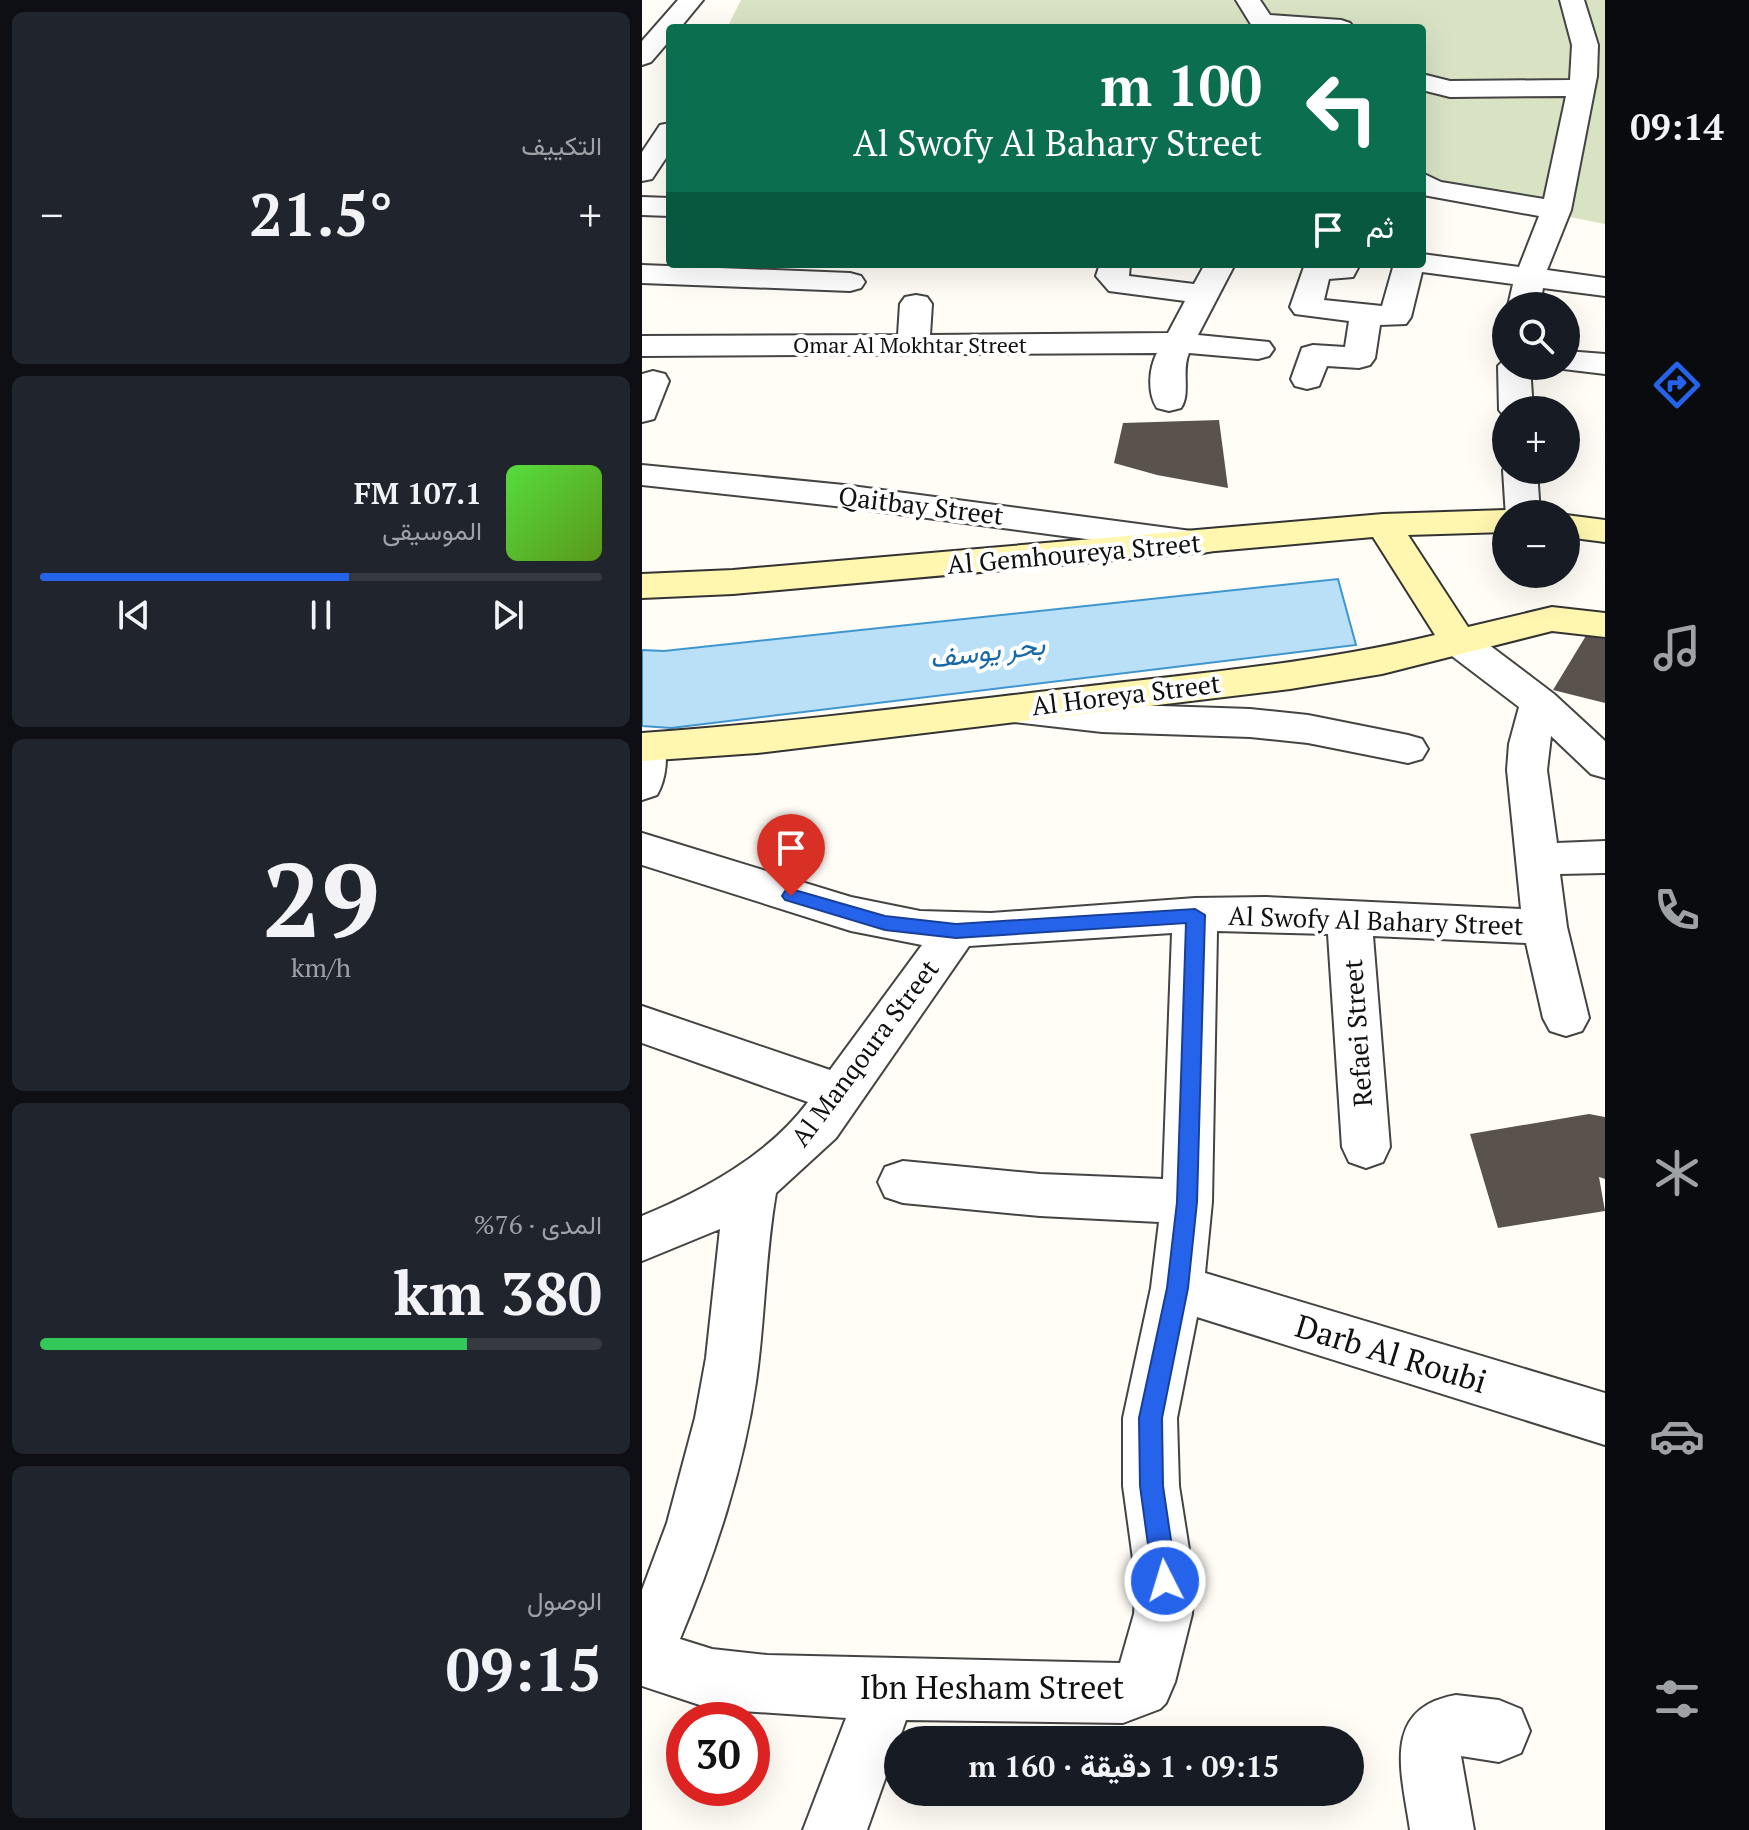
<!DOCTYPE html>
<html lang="ar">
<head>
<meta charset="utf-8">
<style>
  :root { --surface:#171b24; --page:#20242c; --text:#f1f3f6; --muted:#9ea1a6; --line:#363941; --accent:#2563eb }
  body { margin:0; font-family:"PT Serif",Vazirmatn,serif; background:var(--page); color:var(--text); direction:rtl; height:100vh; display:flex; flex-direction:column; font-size:30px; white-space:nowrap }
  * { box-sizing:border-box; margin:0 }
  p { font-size:26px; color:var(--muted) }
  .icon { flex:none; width:44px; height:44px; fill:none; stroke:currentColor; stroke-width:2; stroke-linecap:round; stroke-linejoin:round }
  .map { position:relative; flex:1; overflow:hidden; direction:ltr }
  .side { display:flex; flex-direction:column; gap:12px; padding:12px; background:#0d0f14; width:642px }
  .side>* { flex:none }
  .hud { position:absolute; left:24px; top:24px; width:760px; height:244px; border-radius:8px; box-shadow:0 8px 32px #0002; direction:rtl; background:#0b6e4f; color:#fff; overflow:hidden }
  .controls { position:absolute; left:850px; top:292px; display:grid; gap:16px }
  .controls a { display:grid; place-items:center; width:88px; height:88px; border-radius:50%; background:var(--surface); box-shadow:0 8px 32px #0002; font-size:40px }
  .speed { position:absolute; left:24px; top:1702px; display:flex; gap:16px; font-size:40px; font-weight:700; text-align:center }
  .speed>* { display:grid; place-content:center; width:104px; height:104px; border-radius:50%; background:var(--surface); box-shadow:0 8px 32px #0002; line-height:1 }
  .speed .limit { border:12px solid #d22; background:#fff; color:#111 }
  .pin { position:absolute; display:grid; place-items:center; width:68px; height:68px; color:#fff; margin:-82px -34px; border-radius:50% 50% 50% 0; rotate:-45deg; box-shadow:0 0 8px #0007 }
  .pin .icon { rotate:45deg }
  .me { position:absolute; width:88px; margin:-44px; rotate:355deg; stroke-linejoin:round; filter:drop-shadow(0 0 6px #0008) }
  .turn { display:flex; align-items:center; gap:28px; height:168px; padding:0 32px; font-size:36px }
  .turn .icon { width:104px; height:104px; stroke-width:2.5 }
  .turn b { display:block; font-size:56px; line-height:68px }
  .then { display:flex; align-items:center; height:76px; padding:0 32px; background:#0003; gap:16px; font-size:30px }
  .big { font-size:60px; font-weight:800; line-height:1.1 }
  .side .tile { flex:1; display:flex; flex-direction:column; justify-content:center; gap:12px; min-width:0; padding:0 28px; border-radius:12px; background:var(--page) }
  .side .dial { align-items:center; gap:0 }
  .dial b { font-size:104px; line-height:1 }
  .song { display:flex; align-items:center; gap:24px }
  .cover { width:96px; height:96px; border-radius:12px; background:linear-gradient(135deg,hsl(110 70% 55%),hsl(90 70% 35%)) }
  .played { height:8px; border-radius:4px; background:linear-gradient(90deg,var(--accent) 55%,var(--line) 55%) }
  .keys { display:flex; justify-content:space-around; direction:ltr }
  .heat { display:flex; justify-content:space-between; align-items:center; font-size:44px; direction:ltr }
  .charge { height:12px; border-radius:6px; background:linear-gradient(90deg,#34c759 76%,var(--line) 0) }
  .trip { position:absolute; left:242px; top:1726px; width:480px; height:80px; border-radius:40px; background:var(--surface); box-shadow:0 8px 32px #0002; font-weight:800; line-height:80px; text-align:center; direction:rtl }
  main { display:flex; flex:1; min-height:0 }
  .dock { display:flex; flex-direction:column; width:144px; justify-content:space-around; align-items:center; background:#090b0e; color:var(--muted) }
  .dock .icon { width:56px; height:56px }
  .dock .on { color:var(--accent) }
  .dock b { font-size:36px; color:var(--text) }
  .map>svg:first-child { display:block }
</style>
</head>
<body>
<main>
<nav class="dock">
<b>09:14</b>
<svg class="icon on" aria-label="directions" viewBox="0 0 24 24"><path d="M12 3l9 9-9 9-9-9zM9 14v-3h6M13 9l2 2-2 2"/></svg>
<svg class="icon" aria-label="music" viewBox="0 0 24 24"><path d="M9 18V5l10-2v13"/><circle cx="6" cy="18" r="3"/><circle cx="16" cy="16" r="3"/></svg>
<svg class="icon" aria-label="phone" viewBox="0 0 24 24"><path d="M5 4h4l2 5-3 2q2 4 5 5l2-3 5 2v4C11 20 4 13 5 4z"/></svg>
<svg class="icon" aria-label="climate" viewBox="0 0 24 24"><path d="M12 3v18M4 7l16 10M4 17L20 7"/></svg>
<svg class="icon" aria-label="car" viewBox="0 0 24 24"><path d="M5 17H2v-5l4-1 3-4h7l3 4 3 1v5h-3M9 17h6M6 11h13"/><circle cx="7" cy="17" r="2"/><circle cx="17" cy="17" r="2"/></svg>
<svg class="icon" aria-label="filters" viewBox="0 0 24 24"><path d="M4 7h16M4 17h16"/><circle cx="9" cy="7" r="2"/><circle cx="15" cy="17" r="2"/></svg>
</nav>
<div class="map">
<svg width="963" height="1830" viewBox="0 0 963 1830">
  <rect width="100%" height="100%" fill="#fffdf5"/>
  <path fill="#d9e3c4" d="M99 0H963V224L862 204 780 179V28H85Z"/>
  <path fill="#b9e0f7" stroke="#3f96cf" stroke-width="2" d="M696 579 714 645 29 728 0 726V650L22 651Z"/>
  <g fill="#5a524d">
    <path d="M577 420 586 488 515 475 472 463 481 423Z"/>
    <path d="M945 634 963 638V703L911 690Z"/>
    <path d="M947 1114 963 1117V1179L957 1177 963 1211 856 1228 828 1134Z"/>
  </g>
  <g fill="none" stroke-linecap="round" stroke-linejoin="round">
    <defs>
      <g id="street">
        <path d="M36 0H61L38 28H28V40L9 62 0 65V41Z"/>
        <path d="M594 0H618L628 15 699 20 708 23 712 28H617L610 26Z"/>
        <path d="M918 0H942L956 45 955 76 929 210 905 270 963 278V296L901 288 898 306H866L871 284 780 272 769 317 764 324 738 325 733 358 728 365 717 368 685 366 677 386 665 389 653 386 649 379 660 348 671 345 703 347 707 321 653 314 648 307 663 264H718L711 277 687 279 682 300 740 306 752 264H780V254L877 267 897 216 781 195 780 173 799 182 902 199 924 96 808 97 780 90V74L808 81 928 80 930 45Z"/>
        <path d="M28 123V152L10 179 0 181V152L18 125Z"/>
        <path d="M0 197 28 198V216L0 215Z"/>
        <path d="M458 264H488L487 276 552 284 563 264H593L556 335 627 342 632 349 627 356 616 359 547 353C539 371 549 393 539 408L527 411 515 408C505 393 507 368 515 353L0 356V336L256 335 258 304 263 297 274 295 285 297 290 304 288 335 526 333 543 301 467 291 454 276Z"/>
        <path d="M0 265 208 273 219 276 223 282 219 288 208 291 0 283Z"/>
        <path d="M924 351 963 354V374L913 368 924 366Z"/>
        <path d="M864 358V366H888L891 410H864V418L857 410 856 366Z"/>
        <path d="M11 371 23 374 27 381 12 419 0 422V374Z"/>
        <path d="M0 465 202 485 557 532 570 535 575 543 570 551 557 554 202 507 0 485Z"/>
        <path d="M864 465V470H895L898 514H864V517L861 470Z"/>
        <path d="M816 628 830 632 912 694 963 741V778L949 774 909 736 905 770 915 843 963 841V873L918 874 925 927 947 1018 940 1031 924 1036 908 1031 901 1018 884 943 731 936 748 1147 741 1162 724 1168 707 1162 700 1147 686 934 575 931 570 1202 563 1273 963 1393V1445L555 1317 535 1418 537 1486 552 1581 550 1614 533 1682 524 1703 518 1709 481 1723 264 1720 225 1830H161L204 1718 70 1709 0 1686V1590L25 1523 53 1418 64 1358 78 1229 0 1261V1216C60 1191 126 1156 166 1102L0 1043V1006L188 1070 280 945 209 931 0 865V833L209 897 278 911 349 913 553 898 624 897 879 909 865 770 867 744 877 707 802 650 797 641 802 632ZM530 933 521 1179 398 1174 261 1161 243 1167 236 1182 243 1197 261 1203 398 1216 517 1222 509 1288 481 1418V1486L494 1581 492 1614 478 1663 125 1655 70 1649 38 1639C73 1555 101 1471 114 1382 123 1319 123 1256 134 1193L194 1138 327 946Z"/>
        <path d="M367 697 460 704 608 709 666 715 766 735 780 739 786 749 780 759 766 763 666 743 608 737 460 732 353 720 347 710 353 700Z"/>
        <path d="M4 733 18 737C28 753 24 779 15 795L0 800V734Z"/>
        <path d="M814 1695 857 1700 879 1709 888 1731 879 1753 857 1762 819 1756 832 1830H768C760 1774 738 1708 814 1695Z"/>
      </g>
      <g id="secondary">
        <path d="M864 510 877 514H864V532L766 535 826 627 910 607 963 613V637L910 631 740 674 648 689 115 753 0 761V733C147 723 293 704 440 687 558 673 677 663 793 635L731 537 91 594 0 598V574L91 570 741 514Z"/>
        <path d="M924 515 963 520V542L924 537Z"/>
      </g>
    </defs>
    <use href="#street" stroke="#444" stroke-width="4"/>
    <use href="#secondary" stroke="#333" stroke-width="4"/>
    <use href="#street" fill="#fff" fill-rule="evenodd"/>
    <use href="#secondary" fill="#fff6b0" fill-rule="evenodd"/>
  </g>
  <path fill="#2563eb" stroke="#184099" stroke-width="2" d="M149 889 243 916 314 924 553 909 563 915 555 1202 546 1288 520 1418 521 1486 535 1581 532 1589 523 1593 515 1589 511 1581 498 1486 497 1418 525 1288 535 1202 544 923 314 938 243 930 143 900 140 896 143 891Z"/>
  <g text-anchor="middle" stroke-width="8" stroke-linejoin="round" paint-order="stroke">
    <g font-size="22" fill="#111" stroke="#fff">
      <text x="268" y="353">Omar Al Mokhtar Street</text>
    </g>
    <g font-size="26" fill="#111" stroke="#fff">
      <text transform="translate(279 506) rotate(7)" y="9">Qaitbay Street</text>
      <text transform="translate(432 554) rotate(-5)" y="9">Al Gemhoureya Street</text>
      <text transform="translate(484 695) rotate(-7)" y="9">Al Horeya Street</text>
      <text transform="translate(734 921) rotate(2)" y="9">Al Swofy Al Bahary Street</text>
      <text transform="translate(716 1033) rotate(-94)" y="9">Refaei Street</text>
      <text transform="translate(223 1053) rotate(-53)" y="9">Al Manqoura Street</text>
    </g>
    <g font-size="28" font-style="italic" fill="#1768a6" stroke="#fff">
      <text transform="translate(345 651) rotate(-7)" y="10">بحر يوسف</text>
    </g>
    <g font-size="32" fill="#111" stroke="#fff">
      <text transform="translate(749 1354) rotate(17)" y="11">Darb Al Roubi</text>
      <text x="350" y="1699">Ibn Hesham Street</text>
    </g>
  </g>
</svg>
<div class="controls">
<a><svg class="icon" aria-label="search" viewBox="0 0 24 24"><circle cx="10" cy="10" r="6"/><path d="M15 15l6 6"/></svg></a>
<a>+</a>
<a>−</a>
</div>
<div class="speed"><div class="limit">30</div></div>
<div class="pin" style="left:149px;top:896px;background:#d93025"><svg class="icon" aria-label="arrive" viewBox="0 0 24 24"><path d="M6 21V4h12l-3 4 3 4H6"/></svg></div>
<svg class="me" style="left:523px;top:1581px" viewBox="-20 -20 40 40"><circle r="17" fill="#2563eb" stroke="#fff" stroke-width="3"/><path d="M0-11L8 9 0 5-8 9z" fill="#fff"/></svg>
<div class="trip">09:15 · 1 دقيقة · 160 m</div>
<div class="hud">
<div class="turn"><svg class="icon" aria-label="left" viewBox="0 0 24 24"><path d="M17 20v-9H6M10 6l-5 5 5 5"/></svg><div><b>100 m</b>Al Swofy Al Bahary Street</div></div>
<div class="then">ثم<svg class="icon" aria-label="arrive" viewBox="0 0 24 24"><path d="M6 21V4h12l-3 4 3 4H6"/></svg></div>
</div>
</div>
<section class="side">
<div class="tile"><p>التكييف</p>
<div class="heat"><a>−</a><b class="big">21.5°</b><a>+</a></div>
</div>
<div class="tile">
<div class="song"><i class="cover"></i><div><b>107.1 FM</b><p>الموسيقى</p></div></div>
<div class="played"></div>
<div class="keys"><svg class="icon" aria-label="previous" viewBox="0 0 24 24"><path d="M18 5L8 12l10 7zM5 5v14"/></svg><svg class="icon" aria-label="pause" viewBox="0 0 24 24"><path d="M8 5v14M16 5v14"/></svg><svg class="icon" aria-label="next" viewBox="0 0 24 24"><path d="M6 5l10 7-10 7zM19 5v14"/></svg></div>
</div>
<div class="tile dial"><b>29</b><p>km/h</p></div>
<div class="tile"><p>المدى · 76%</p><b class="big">380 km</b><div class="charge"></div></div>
<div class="tile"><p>الوصول</p><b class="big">09:15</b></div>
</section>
</main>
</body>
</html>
